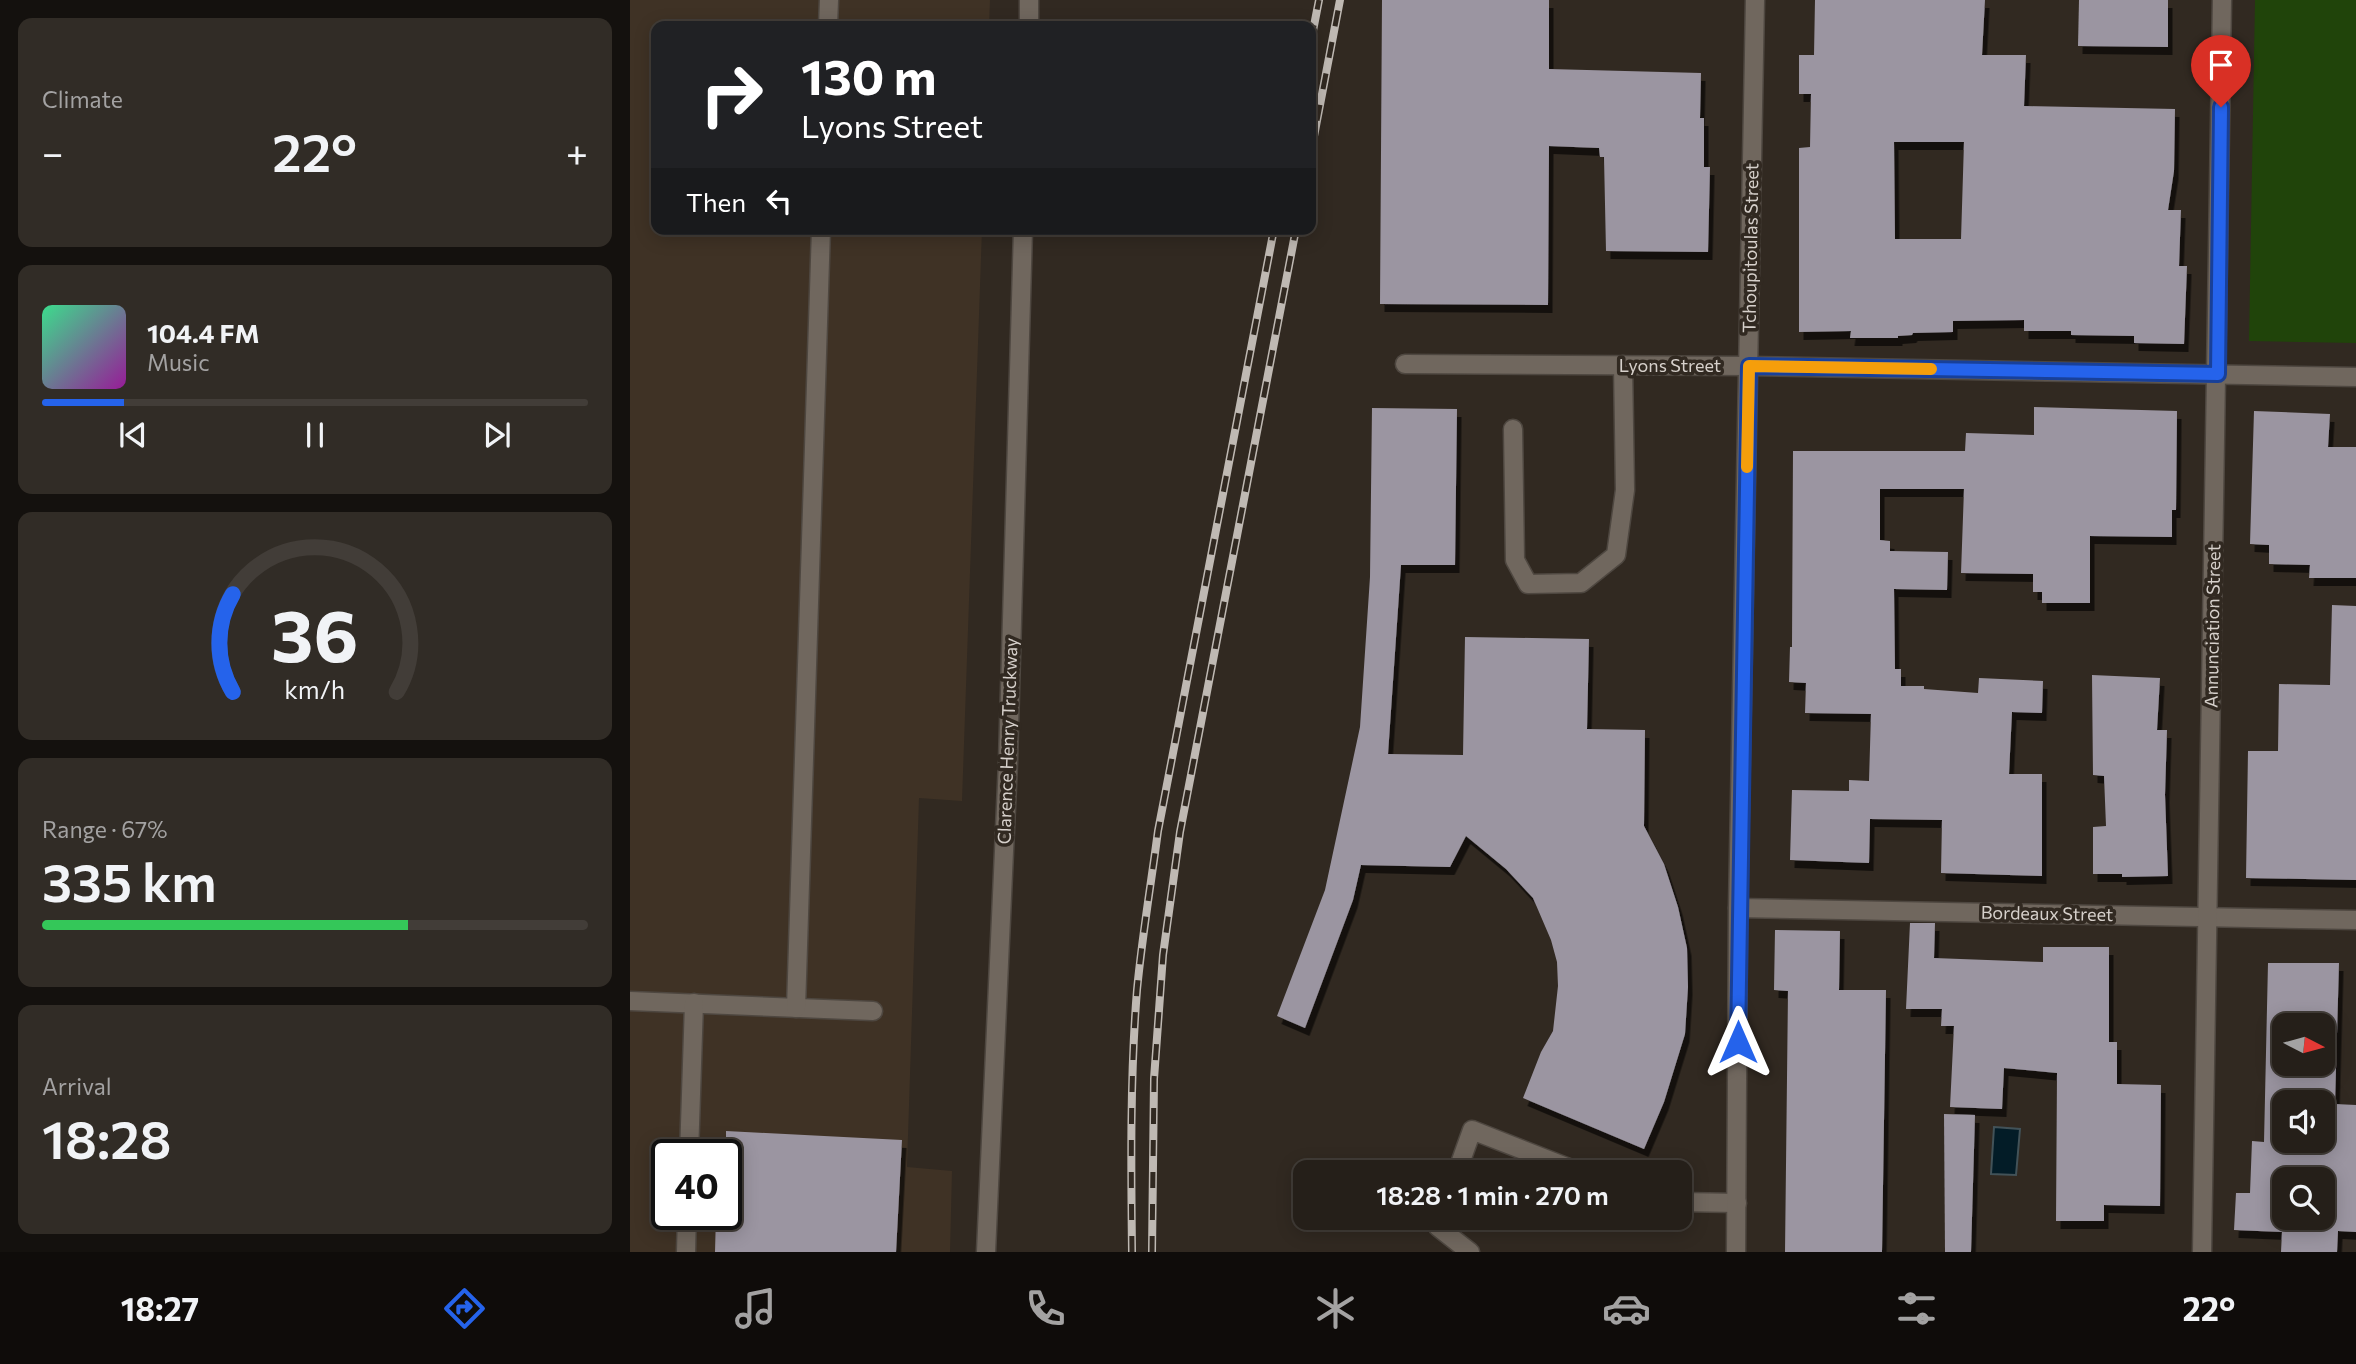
<!DOCTYPE html>
<html lang="en">
<head>
<meta charset="utf-8">
<style>
  :root { --surface:#251f19; --page:#312c26; --text:#f1f3f6; --muted:#a3a2a2; --line:#423d38; --accent:#2563eb }
  body { margin:0; font-family:Commissioner,sans-serif; background:var(--page); color:var(--text); height:100vh; display:flex; flex-direction:column; font-size:26px; white-space:nowrap }
  * { box-sizing:border-box; margin:0 }
  p { font-size:23px; color:var(--muted) }
  .icon { flex:none; width:38px; height:38px; fill:none; stroke:currentColor; stroke-width:2; stroke-linecap:round; stroke-linejoin:round }
  .map { position:relative; flex:1; overflow:hidden }
  .panel { display:flex; flex-direction:column; gap:18px; padding:18px; background:#14110e; width:630px }
  .panel>* { flex:none }
  .hud { position:absolute; left:21px; top:21px; width:665px; height:214px; border-radius:14px; box-shadow:0 4px 18px #0003,0 0 0 2px var(--line); background:#202124; color:#fff; overflow:hidden }
  .needle { width:46px; rotate:96deg }
  .buttons { position:absolute; left:1642px; top:1013px; display:grid; gap:14px }
  .buttons a { display:grid; place-items:center; width:63px; height:63px; border-radius:14px; background:var(--surface); box-shadow:0 4px 18px #0003,0 0 0 2px var(--line); font-size:35px }
  .speed { position:absolute; left:21px; top:1139px; display:flex; gap:14px; font-size:35px; font-weight:700; text-align:center }
  .speed>* { display:grid; place-content:center; width:91px; height:91px; border-radius:50%; background:var(--surface); box-shadow:0 4px 18px #0003,0 0 0 2px var(--line); line-height:1 }
  .speed .limit { border:4px solid #111; border-radius:10px; background:#fff; color:#111 }
  .pin { position:absolute; display:grid; place-items:center; width:60px; height:60px; color:#fff; margin:-72px -30px; border-radius:50% 50% 50% 0; rotate:-45deg; box-shadow:0 0 7px #0007 }
  .pin .icon { rotate:45deg }
  .me { position:absolute; width:77px; margin:-38px; rotate:0deg; stroke-linejoin:round; filter:drop-shadow(0 0 5px #0008) }
  .turn { display:flex; align-items:center; gap:24px; height:147px; padding:0 35px; font-size:32px }
  .turn .icon { width:91px; height:91px; stroke-width:2.5 }
  .turn b { display:block; font-size:49px; line-height:60px }
  .then { display:flex; align-items:center; height:66px; padding:0 35px; background:#0003; gap:14px; font-size:26px }
  .big { font-size:52px; font-weight:600; line-height:1.1 }
  .panel .widget { flex:1; display:flex; flex-direction:column; justify-content:center; gap:10px; min-width:0; padding:0 24px; border-radius:14px; background:var(--page) }
  .panel .dial { align-items:center; gap:0 }
  .dial svg { height:182px; overflow:visible; fill:none; stroke:var(--line); stroke-width:7; stroke-linecap:round; text-anchor:middle }
  .dial text { fill:var(--text); stroke:none }
  .song { display:flex; align-items:center; gap:21px }
  .cover { width:84px; height:84px; border-radius:10px; background:linear-gradient(135deg,hsl(150 70% 55%),hsl(300 70% 35%)) }
  .played { height:7px; border-radius:4px; background:linear-gradient(90deg,var(--accent) 15%,var(--line) 15%) }
  .keys { display:flex; justify-content:space-around; direction:ltr }
  .heat { display:flex; justify-content:space-between; align-items:center; font-size:38px; direction:ltr }
  .charge { height:10px; border-radius:5px; background:linear-gradient(90deg,#34c759 67%,var(--line) 0) }
  .trip { position:absolute; left:663px; top:1160px; width:399px; height:70px; border-radius:14px; background:var(--surface); box-shadow:0 4px 18px #0003,0 0 0 2px var(--line); font-weight:600; line-height:70px; text-align:center }
  .menu { display:flex; height:112px; justify-content:space-around; align-items:center; background:#0f0c0a; color:var(--muted) }
  .menu .icon { width:49px; height:49px }
  .menu .active { color:var(--accent) }
  .menu b { font-size:32px; color:var(--text) }
  main { display:flex; flex:1; min-height:0 }
  .map>svg:first-child { display:block }
</style>
</head>
<body>
<main>
<section class="panel">
<div class="widget"><p>Climate</p>
<div class="heat"><a>−</a><b class="big">22°</b><a>+</a></div>
</div>
<div class="widget">
<div class="song"><i class="cover"></i><div><b>104.4 FM</b><p>Music</p></div></div>
<div class="played"></div>
<div class="keys"><svg class="icon" aria-label="previous" viewBox="0 0 24 24"><path d="M18 5L8 12l10 7zM5 5v14"/></svg><svg class="icon" aria-label="pause" viewBox="0 0 24 24"><path d="M8 5v14M16 5v14"/></svg><svg class="icon" aria-label="next" viewBox="0 0 24 24"><path d="M6 5l10 7-10 7zM19 5v14"/></svg></div>
</div>
<div class="widget dial"><svg viewBox="0 0 100 80">
<path d="M14 69A42 42 0 1 1 86 69"/>
<path d="M14 69A42 42 0 0 1 14 26" stroke="#2563eb"/>
<text x="50" y="56" font-size="32" font-weight="700">36</text>
<text x="50" y="72" font-size="11">km/h</text>
</svg></div>
<div class="widget"><p>Range · 67%</p><b class="big">335 km</b><div class="charge"></div></div>
<div class="widget"><p>Arrival</p><b class="big">18:28</b></div>
</section>
<div class="map">
<svg width="1726" height="1252" viewBox="0 0 1726 1252">
  <defs>
    <filter id="shadow"><feDropShadow dx="4.5" dy="8" stdDeviation="0" flood-color="#0009"/></filter>
  </defs>
  <rect width="100%" height="100%" fill="#312921"/>
  <path fill="#3f3225" fill-rule="evenodd" d="M0 0H360L359 26H26V229H352L332 801 289 798 277 1167 322 1171 320 1252H0ZM37 1155H96V1214H37Z"/>
  <path fill="#20440a" d="M1625 0H1726V343L1619 341Z"/>
  <path fill="#031c27" stroke="#425258" stroke-width="2" d="M1364 1127 1390 1129 1386 1175 1361 1174Z"/>
  <g fill="#9b95a1" fill-rule="evenodd" filter="url(#shadow)">
    <path d="M752 0H919V69L1071 73 1070 118H1074V167H1080L1078 252 976 251 974 157H970L969 148 919 146 918 305 750 304Z"/>
    <path d="M1185 0H1355L1352 55H1396L1394 106 1545 109 1544 171 1538 210H1551L1549 266H1557L1554 344 1504 343V336L1441 335V331H1394V320L1323 321V332L1283 333 1282 335 1268 336V338H1220L1221 331 1169 332V148L1180 147 1181 94H1169V55H1184ZM1264 142H1334L1331 239H1265Z"/>
    <path d="M1449 0H1538V47L1448 46Z"/>
    <path d="M1404 407 1547 411 1546 510H1542V537L1460 536V603H1412V592H1403V574L1331 573 1334 489H1250V540L1260 541V551L1318 552 1317 590 1264 589 1265 669H1271V686H1294V689L1348 693 1349 678 1413 681 1412 713 1382 712 1379 774H1412V876L1311 873 1312 820 1240 819 1239 863 1160 860 1162 790 1219 791V780L1239 781 1241 714 1175 713 1176 683 1159 682 1160 647H1162L1163 451H1335L1336 433 1404 435Z"/>
    <path d="M742 408 827 409 825 565H771L758 754 833 755 835 637 959 639 957 729 1015 730 1014 826 1034 864 1048 907 1057 948 1058 987 1055 1034 1034 1102 1014 1149 893 1098 911 1052 923 1031 928 986 927 962 921 940 903 898 876 869 836 836 820 867 731 865 723 900 675 1028 647 1016 695 890 730 727 740 577Z"/>
    <path d="M1624 411 1700 414 1698 447H1726V578H1679L1680 565 1639 564V545L1620 544Z"/>
    <path d="M1702 605 1726 606V880L1616 878 1618 751H1648L1649 684 1700 685Z"/>
    <path d="M1462 675 1530 678 1527 730H1537L1535 795 1538 876 1492 877V874H1463V827L1476 826 1474 776 1463 775Z"/>
    <path d="M1280 923H1305L1304 958 1413 962V947H1479V1042H1487V1084L1531 1085 1530 1206 1474 1205V1221H1426L1427 1073 1374 1068 1372 1109 1320 1107 1324 1026H1311L1312 1009H1276Z"/>
    <path d="M1145 930 1210 931 1209 990H1256L1252 1252H1155L1158 991 1144 990Z"/>
    <path d="M1638 963H1709L1705 1104 1726 1105V1232L1708 1231 1707 1252H1651L1652 1232 1604 1230 1606 1193H1620L1622 1141 1634 1142ZM1654 1026H1692V1064H1654ZM1654 1102H1692V1141H1654ZM1654 1180H1692V1218H1654Z"/>
    <path d="M1314 1114 1345 1115 1341 1252H1315Z"/>
    <path d="M96 1131 272 1140 266 1252H85L86 1214H96Z"/>
  </g>
  <g fill="none" stroke-linecap="round" stroke-linejoin="round">
    <defs>
      <g id="service">
        <path d="M198 26 199 0"/>
        <path d="M399 26V0"/>
        <path d="M883 429 885 560 898 584 951 583 986 555 995 490 993 365"/>
        <path d="M0 1001 243 1011"/>
        <path d="M166 1008 191 229"/>
        <path d="M59 1155 64 1003"/>
        <path d="M827 1172 842 1130 949 1172"/>
        <path d="M1050 1202 1107 1203"/>
        <path d="M812 1218 808 1227 840 1252"/>
        <path d="M56 1252 57 1214"/>
        <path d="M356 1252 378 762 393 229"/>
      </g>
      <g id="minor">
        <path d="M775 364 1119 366 1726 377"/>
        <path d="M1108 908 1726 920"/>
        <path d="M1572 1252 1592 0"/>
      </g>
      <path id="tertiary" d="M1106 1252 1108 908 1125 0"/>
    </defs>
    <use href="#service" stroke="#4e4740" stroke-width="21"/>
    <use href="#minor" stroke="#4e4740" stroke-width="21"/>
    <use href="#tertiary" stroke="#4e4740" stroke-width="21"/>
    <use href="#service" stroke="#70675e" stroke-width="18"/>
    <use href="#minor" stroke="#70675e" stroke-width="18"/>
    <use href="#tertiary" stroke="#70675e" stroke-width="18"/>
    <defs>
      <g id="rail">
        <path d="M681 41 689 0"/>
        <path d="M681 152 710 0"/>
        <path d="M502 1252C501 1165 500 1077 507 990 512 937 521 884 528 831L644 229"/>
        <path d="M522 1252 524 1079 533 955 550 832 666 229"/>
      </g>
    </defs>
    <use href="#rail" stroke="#bfb9b3" stroke-width="8"/>
    <use href="#rail" stroke="#312921" stroke-width="5" stroke-dasharray="16" stroke-linecap="butt"/>
  </g>
  <g fill="none" stroke-linecap="round" stroke-linejoin="round">
    <defs>
      <path id="route" d="M1108 1042 1119 366 1588 374 1591 107"/>
    </defs>
    <use href="#route" stroke="#184099" stroke-width="18"/>
    <use href="#route" stroke="#2563eb" stroke-width="12"/>
    <path stroke="#f59e0b" stroke-width="12" d="M1117 467 1119 366 1301 369"/>
  </g>
  <g text-anchor="middle" stroke-width="7" stroke-linejoin="round" paint-order="stroke">
    <g font-size="18" fill="#d6d0cb" stroke="#312921">
      <text transform="translate(1121 248) rotate(-89)" y="6">Tchoupitoulas Street</text>
      <text x="1040" y="372">Lyons Street</text>
      <text transform="translate(1583 626) rotate(-89)" y="6">Annunciation Street</text>
      <text transform="translate(378 741) rotate(-88)" y="6">Clarence Henry Truckway</text>
      <text transform="translate(1417 914) rotate(1)" y="6">Bordeaux Street</text>
    </g>
  </g>
</svg>
<div class="buttons">
<a><svg class="needle" viewBox="-14 -14 28 28"><path d="M0-13l5 13h-10z" fill="#e53935"/><path d="M0 13l5-13h-10z" fill="#a3a2a2"/></svg></a>
<a><svg class="icon" aria-label="sound" viewBox="0 0 24 24"><path d="M4 9h4l5-4v14l-5-4H4zM17 9q2 3 0 6"/></svg></a>
<a><svg class="icon" aria-label="search" viewBox="0 0 24 24"><circle cx="10" cy="10" r="6"/><path d="M15 15l6 6"/></svg></a>
</div>
<div class="speed"><div class="limit">40</div></div>
<div class="pin" style="left:1591px;top:107px;background:#d93025"><svg class="icon" aria-label="arrive" viewBox="0 0 24 24"><path d="M6 21V4h12l-3 4 3 4H6"/></svg></div>
<svg class="me" style="left:1108px;top:1042px" viewBox="-20 -20 40 40"><path d="M0-17L14 15 0 8-14 15z" fill="#2563eb" stroke="#fff" stroke-width="4"/></svg>
<div class="trip">18:28 · 1 min · 270 m</div>
<div class="hud">
<div class="turn"><svg class="icon" aria-label="right" viewBox="0 0 24 24"><path d="M7 20v-9h11M14 6l5 5-5 5"/></svg><div><b>130 m</b>Lyons Street</div></div>
<div class="then">Then<svg class="icon" aria-label="left" viewBox="0 0 24 24"><path d="M17 20v-9H6M10 6l-5 5 5 5"/></svg></div>
</div>
</div>
</main>
<nav class="menu">
<b>18:27</b>
<svg class="icon active" aria-label="directions" viewBox="0 0 24 24"><path d="M12 3l9 9-9 9-9-9zM9 14v-3h6M13 9l2 2-2 2"/></svg>
<svg class="icon" aria-label="music" viewBox="0 0 24 24"><path d="M9 18V5l10-2v13"/><circle cx="6" cy="18" r="3"/><circle cx="16" cy="16" r="3"/></svg>
<svg class="icon" aria-label="phone" viewBox="0 0 24 24"><path d="M5 4h4l2 5-3 2q2 4 5 5l2-3 5 2v4C11 20 4 13 5 4z"/></svg>
<svg class="icon" aria-label="climate" viewBox="0 0 24 24"><path d="M12 3v18M4 7l16 10M4 17L20 7"/></svg>
<svg class="icon" aria-label="car" viewBox="0 0 24 24"><path d="M5 17H2v-5l4-1 3-4h7l3 4 3 1v5h-3M9 17h6M6 11h13"/><circle cx="7" cy="17" r="2"/><circle cx="17" cy="17" r="2"/></svg>
<svg class="icon" aria-label="filters" viewBox="0 0 24 24"><path d="M4 7h16M4 17h16"/><circle cx="9" cy="7" r="2"/><circle cx="15" cy="17" r="2"/></svg>
<b>22°</b>
</nav>
</body>
</html>
